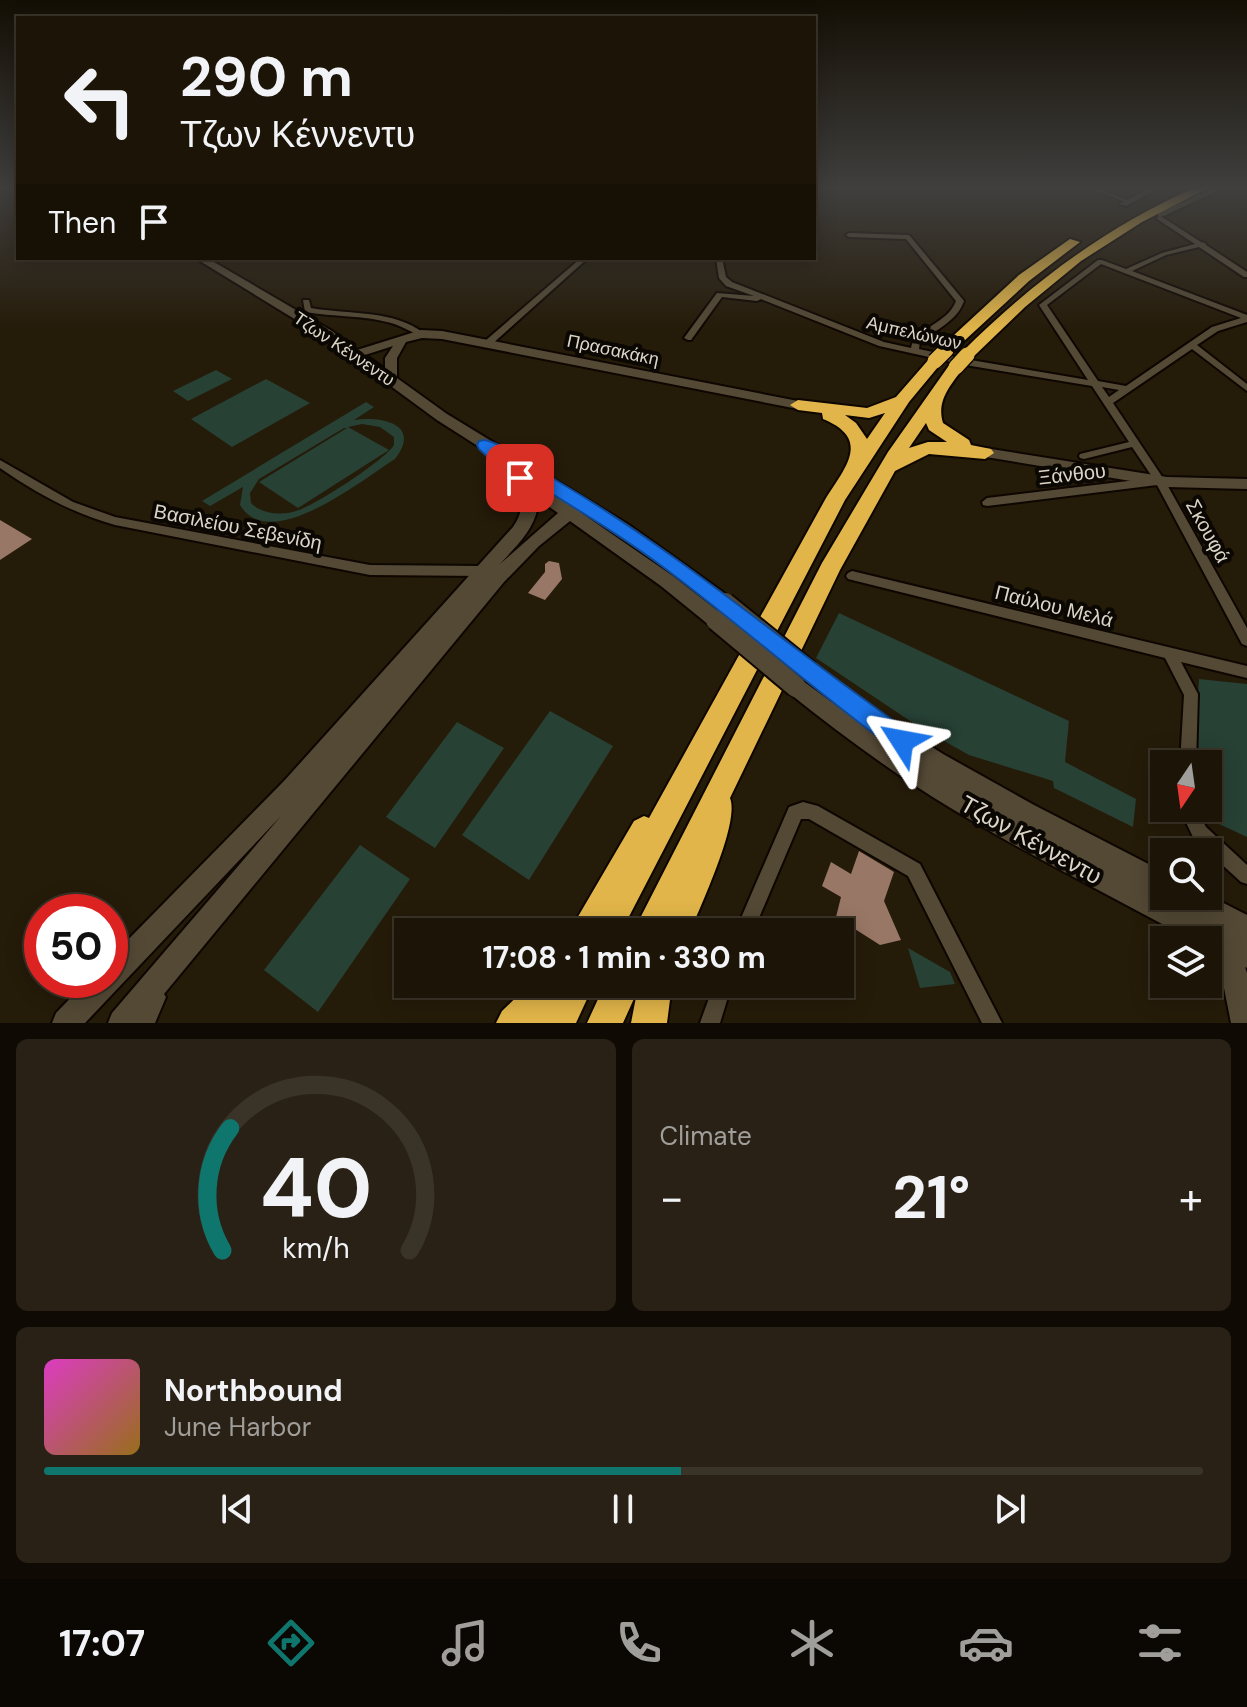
<!DOCTYPE html>
<html lang="en">
<head>
<meta charset="utf-8">
<style>
  :root { --surface:#1c1407; --page:#292115; --text:#f1f3f6; --muted:#a09e9b; --line:#3a3328; --accent:#0f766e }
  body { margin:0; font-family:"DM Sans",sans-serif; background:var(--page); color:var(--text); height:100vh; display:flex; flex-direction:column; font-size:30px; white-space:nowrap }
  * { box-sizing:border-box; margin:0 }
  p { font-size:26px; color:var(--muted) }
  .icon { flex:none; width:44px; height:44px; fill:none; stroke:currentColor; stroke-width:2; stroke-linecap:round; stroke-linejoin:round }
  .map { position:relative; height:1023px; overflow:hidden }
  .sheet { display:flex; flex-direction:column; gap:16px; padding:16px; background:#0f0b04; flex:1 }
  .sheet>* { flex:none }
  .banner { position:absolute; left:16px; top:16px; width:800px; height:244px; border-radius:0px; box-shadow:0 4px 20px #0003,0 0 0 2px var(--line); background:#1c1407; color:var(--text); overflow:hidden }
  .needle { width:52px; rotate:193deg }
  .controls { position:absolute; left:1150px; top:750px; display:grid; gap:16px }
  .controls a { display:grid; place-items:center; width:72px; height:72px; border-radius:0px; background:var(--surface); box-shadow:0 4px 20px #0003,0 0 0 2px var(--line); font-size:40px }
  .speed { position:absolute; left:24px; top:894px; display:flex; gap:16px; font-size:40px; font-weight:700; text-align:center }
  .speed>* { display:grid; place-content:center; width:104px; height:104px; border-radius:50%; background:var(--surface); box-shadow:0 4px 20px #0003,0 0 0 2px var(--line); line-height:1 }
  .speed .limit { border:12px solid #d22; background:#fff; color:#111 }
  .pin { position:absolute; display:grid; place-items:center; width:68px; height:68px; color:#fff; margin:-34px; border-radius:16px; box-shadow:0 4px 12px #0006 }
  .me { position:absolute; width:88px; margin:-44px; rotate:304deg; stroke-linejoin:round; filter:drop-shadow(0 0 6px #0008) }
  .turn { display:flex; align-items:center; gap:28px; height:168px; padding:0 32px; font-size:36px }
  .turn .icon { width:104px; height:104px; stroke-width:2.5 }
  .turn b { display:block; font-size:56px; line-height:68px }
  .then { display:flex; align-items:center; height:76px; padding:0 32px; background:#0003; gap:16px; font-size:30px }
  .big { font-size:60px; font-weight:700; line-height:1.1 }
  .sheet .tile { flex:1; display:flex; flex-direction:column; justify-content:center; gap:12px; min-width:0; padding:0 28px; border-radius:12px; background:var(--page) }
  .sheet .dial { align-items:center; gap:0 }
  .dial svg { height:208px; overflow:visible; fill:none; stroke:var(--line); stroke-width:7; stroke-linecap:round; text-anchor:middle }
  .dial text { fill:var(--text); stroke:none }
  .song { display:flex; align-items:center; gap:24px }
  .cover { width:96px; height:96px; border-radius:12px; background:linear-gradient(135deg,hsl(310 70% 55%),hsl(40 70% 35%)) }
  .played { height:8px; border-radius:4px; background:linear-gradient(90deg,var(--accent) 55%,var(--line) 55%) }
  .keys { display:flex; justify-content:space-around; direction:ltr }
  .heat { display:flex; justify-content:space-between; align-items:center; font-size:44px; direction:ltr }
  .sheet .tiles { flex:1; display:grid; gap:16px; grid-template-columns:1fr 1fr }
  .tile:last-child { grid-column:span 2 }
  .trip { position:absolute; left:394px; top:918px; width:460px; height:80px; border-radius:0px; background:var(--surface); box-shadow:0 4px 20px #0003,0 0 0 2px var(--line); font-weight:700; line-height:80px; text-align:center }
  .tabs { display:flex; height:128px; justify-content:space-around; align-items:center; background:#0b0803; color:var(--muted) }
  .tabs .icon { width:56px; height:56px }
  .tabs .selected { color:var(--accent) }
  .tabs b { font-size:36px; color:var(--text) }
  .map>svg:first-child { display:block }
</style>
</head>
<body>
<div class="map">
<svg width="1247" height="1023" viewBox="0 0 1247 1023">
  <rect width="100%" height="100%" fill="#251b09"/>
  <g fill="#274135" fill-rule="evenodd">
    <path d="M216 370 232 379 188 401 173 391Z"/>
    <path d="M266 379 310 403 232 447 191 419Z"/>
    <path d="M366 402 374 407 354 420C382 416 422 424 395 459 363 479 270 555 240 505L243 487 210 506 202 501ZM362 424 380 427 394 437V445C385 460 317 504 299 510 283 516 263 515 251 503L250 493 259 479 344 428H347L259 482 298 508 389 450 348 427Z"/>
    <path d="M839 613 1069 721 1065 762 1136 799 1133 827 1054 788 1053 781 969 755 919 727 816 658Z"/>
    <path d="M1199 679 1247 684V837L1191 811 1192 808H1208V764H1194Z"/>
    <path d="M550 711 613 746 529 880 462 835Z"/>
    <path d="M457 722 504 748 435 848 386 817Z"/>
    <path d="M360 845 410 879 318 1012 264 970Z"/>
    <path d="M908 948 950 972 955 984 920 988Z"/>
  </g>
  <g fill="#997767">
    <path d="M0 520 32 539 0 560Z"/>
    <path d="M549 561 559 563 562 579 545 600 528 593 545 572V564Z"/>
    <path d="M859 851 894 872 884 901 901 940 880 945 836 917 841 897 822 886 831 862 851 874Z"/>
  </g>
  <g fill="none" stroke-linecap="round" stroke-linejoin="round">
    <defs>
      <g id="street">
        <path d="M1086 187H1095L1130 201 1125 202Z"/>
        <path d="M1159 213H1163L1162 217 1201 242 1205 243 1206 245 1247 272V277H1244L1199 247 1166 255 1132 271 1247 315V322L1218 331 1197 345 1247 384V391L1192 349 1113 403 1165 481 1247 628V646L1242 644 1157 485 987 506 983 505 982 502 987 498 1153 478 1132 447 1084 459 1080 458 1079 456 1080 454 1129 442 1092 386 965 365 879 346 761 299 757 301 722 297 691 340H688L684 338 717 293 754 296 726 286 719 278 716 258H722L726 277 732 282 884 342 911 348C914 328 948 324 956 301L906 239 849 237 846 235 849 233 908 235 910 236 964 301C957 321 936 330 920 342L919 349 965 359 1088 380 1039 305 1098 260H1102L1126 269 1162 253 1195 244 1157 219ZM1101 264 1241 318 1212 327 1126 386 1098 381 1047 305ZM1102 387 1119 390 1109 397Z"/>
        <path d="M581 258H588L491 345H485V341Z"/>
        <path d="M303 300H309L311 308C349 315 394 309 425 334L421 336C411 332 402 326 391 323 363 315 333 317 305 312Z"/>
        <path d="M0 460 73 502 115 517 370 565 483 566 487 568 489 571 487 574 483 576 370 575 115 525C72 513 36 493 0 468Z"/>
        <path d="M852 571 1247 666V678L1181 662 1198 694 1196 764H1180L1184 695 1165 658 848 579 846 576 848 573Z"/>
        <path d="M803 802 818 806 920 864 1002 1023H982L908 876 809 819H801L753 932H735L789 807Z"/>
        <path d="M1179 808H1196L1206 827 1247 865V884L1241 882 1194 839Z"/>
        <path d="M714 984H732L720 1023H700Z"/>
      </g>
      <g id="secondary">
        <path d="M1152 187H1163L1126 206 1119 204Z"/>
        <path d="M1215 187H1226L1164 216 1157 214Z"/>
        <path d="M195 258H207L332 331 357 350 421 330 442 331 798 401 805 405 798 409 442 339 422 338 406 342 397 358V378L447 414 629 525 731 598 734 603 731 608 725 610 719 608 617 533 582 511 580 512 673 576 723 615 725 620 723 625 716 628 709 625 661 586 570 521 539 546 504 582 164 994 166 997 155 1023H108L112 1013 281 816 85 1023H52L56 1013 88 980H110V958L284 781 513 527C525 509 524 496 512 478L515 474H522L437 420 324 337ZM393 346 385 358V369L365 355ZM537 483 570 503 569 504ZM538 499 558 513 500 564C516 546 539 526 538 499Z"/>
        <path d="M985 448 1167 477 1247 479V489L1167 487 980 456 978 453 980 450Z"/>
        <path d="M809 662 899 726 943 754 1034 805 1164 872V896H1167H1161L1174 903 1171 896 1208 895 1247 915V968L1245 967 1247 973V1023H1231L1222 978 1208 955V940H1192C1111 896 1028 855 949 807 893 773 840 734 789 693L786 687 789 681 796 678 803 681 872 732 802 677 799 671 802 665Z"/>
      </g>
      <g id="highway">
        <path d="M1196 187H1210L1142 222 1081 261 1025 307 972 358H962V352C1031 283 1106 227 1196 187Z"/>
        <path d="M1070 239 1080 242 1029 281 951 353H941V347L1019 275Z"/>
        <path d="M935 356 943 361 909 402 845 500 621 932H569L634 821 644 816 649 818 826 498C845 468 872 439 823 419L822 413 798 410 790 405 798 400 867 408 896 397 930 358ZM885 413 867 439 856 423 845 415 869 418Z"/>
        <path d="M956 362 964 367C951 385 936 400 943 423L969 440 971 445 991 449 994 453 985 459 929 454 895 471 840 570 730 798C740 822 701 905 690 932H633L822 563 888 452 950 364ZM926 423 929 430 947 442H928L909 448Z"/>
        <path d="M530 984H594L576 1023H496L502 1011Z"/>
        <path d="M605 984H672L667 1023H631L637 992 623 1023H587Z"/>
      </g>
    </defs>
    <use href="#street" stroke="#0e0600" stroke-width="4"/>
    <use href="#secondary" stroke="#0e0600" stroke-width="4"/>
    <use href="#highway" stroke="#0e0600" stroke-width="4"/>
    <use href="#street" fill="#544935" fill-rule="evenodd"/>
    <use href="#secondary" fill="#544935" fill-rule="evenodd"/>
    <use href="#highway" fill="#e1b549" fill-rule="evenodd"/>
    <defs>
      <g id="secondary-bridge">
        <path d="M725 603 809 671"/>
        <path d="M716 620 796 687"/>
      </g>
      <g id="highway-bridge">
        <path d="M935 361 946 350"/>
        <path d="M956 367 967 355"/>
      </g>
    </defs>
    <use href="#secondary-bridge" stroke="#0e0600" stroke-width="24" stroke-linecap="butt"/>
    <use href="#highway-bridge" stroke="#0e0600" stroke-width="18" stroke-linecap="butt"/>
    <use href="#secondary-bridge" stroke="#544935" stroke-width="20"/>
    <use href="#highway-bridge" stroke="#e1b549" stroke-width="15"/>
  </g>
  <linearGradient id="sky" x2="0" y2="1"><stop stop-color="#140f05"/><stop offset="0.57" stop-color="#403f3e"/><stop offset="1" stop-color="#403f3e" stop-opacity="0"/></linearGradient>
  <rect width="1247" height="330" fill="url(#sky)"/>
  <path fill="#1a73e8" stroke="#114b97" stroke-width="2" d="M485 440C512 447 540 471 564 485 687 558 794 652 911 733L915 741 911 749 902 753 894 749C816 692 744 628 667 570 623 537 575 508 528 479L520 484 514 482 479 449 477 445 479 441Z"/>
  <g text-anchor="middle" stroke-width="8" stroke-linejoin="round" paint-order="stroke">
    <g font-size="18" fill="#dbd5c9" stroke="#0b0702">
      <text transform="translate(914 333) rotate(13)" y="6">Αμπελώνων</text>
      <text transform="translate(344 349) rotate(34)" y="6">Τζων Κέννεντυ</text>
      <text transform="translate(613 350) rotate(12)" y="6">Πρασακάκη</text>
    </g>
    <g font-size="20" fill="#dbd5c9" stroke="#0b0702">
      <text transform="translate(1072 474) rotate(-6)" y="7">Ξάνθου</text>
      <text transform="translate(238 527) rotate(11)" y="7">Βασιλείου Σεβενίδη</text>
      <text transform="translate(1208 531) rotate(61)" y="7">Σκουφά</text>
      <text transform="translate(1054 606) rotate(14)" y="7">Παύλου Μελά</text>
    </g>
    <g font-size="24" fill="#dbd5c9" stroke="#0b0702">
      <text transform="translate(1031 840) rotate(29)" y="8">Τζων Κέννεντυ</text>
    </g>
  </g>
</svg>
<div class="controls">
<a><svg class="needle" viewBox="-14 -14 28 28"><path d="M0-13l5 13h-10z" fill="#e53935"/><path d="M0 13l5-13h-10z" fill="#a09e9b"/></svg></a>
<a><svg class="icon" aria-label="search" viewBox="0 0 24 24"><circle cx="10" cy="10" r="6"/><path d="M15 15l6 6"/></svg></a>
<a><svg class="icon" aria-label="layers" viewBox="0 0 24 24"><path d="M12 4l9 5-9 5-9-5zM3 14l9 5 9-5"/></svg></a>
</div>
<div class="speed"><div class="limit">50</div></div>
<div class="pin" style="left:520px;top:478px;background:#d93025"><svg class="icon" aria-label="arrive" viewBox="0 0 24 24"><path d="M6 21V4h12l-3 4 3 4H6"/></svg></div>
<svg class="me" style="left:902px;top:741px" viewBox="-20 -20 40 40"><path d="M0-17L14 15 0 8-14 15z" fill="#1a73e8" stroke="#fff" stroke-width="4"/></svg>
<div class="trip">17:08 · 1 min · 330 m</div>
<div class="banner">
<div class="turn"><svg class="icon" aria-label="left" viewBox="0 0 24 24"><path d="M17 20v-9H6M10 6l-5 5 5 5"/></svg><div><b>290 m</b>Τζων Κέννεντυ</div></div>
<div class="then">Then<svg class="icon" aria-label="arrive" viewBox="0 0 24 24"><path d="M6 21V4h12l-3 4 3 4H6"/></svg></div>
</div>
</div>
<section class="sheet">
<div class="tiles">
<div class="tile dial"><svg viewBox="0 0 100 80">
<path d="M14 69A42 42 0 1 1 86 69"/>
<path d="M14 69A42 42 0 0 1 17 22" stroke="#0f766e"/>
<text x="50" y="56" font-size="32" font-weight="700">40</text>
<text x="50" y="72" font-size="11">km/h</text>
</svg></div>
<div class="tile"><p>Climate</p>
<div class="heat"><a>−</a><b class="big">21°</b><a>+</a></div>
</div>
<div class="tile">
<div class="song"><i class="cover"></i><div><b>Northbound</b><p>June Harbor</p></div></div>
<div class="played"></div>
<div class="keys"><svg class="icon" aria-label="previous" viewBox="0 0 24 24"><path d="M18 5L8 12l10 7zM5 5v14"/></svg><svg class="icon" aria-label="pause" viewBox="0 0 24 24"><path d="M8 5v14M16 5v14"/></svg><svg class="icon" aria-label="next" viewBox="0 0 24 24"><path d="M6 5l10 7-10 7zM19 5v14"/></svg></div>
</div>
</div>
</section>
<nav class="tabs">
<b>17:07</b>
<svg class="icon selected" aria-label="directions" viewBox="0 0 24 24"><path d="M12 3l9 9-9 9-9-9zM9 14v-3h6M13 9l2 2-2 2"/></svg>
<svg class="icon" aria-label="music" viewBox="0 0 24 24"><path d="M9 18V5l10-2v13"/><circle cx="6" cy="18" r="3"/><circle cx="16" cy="16" r="3"/></svg>
<svg class="icon" aria-label="phone" viewBox="0 0 24 24"><path d="M5 4h4l2 5-3 2q2 4 5 5l2-3 5 2v4C11 20 4 13 5 4z"/></svg>
<svg class="icon" aria-label="climate" viewBox="0 0 24 24"><path d="M12 3v18M4 7l16 10M4 17L20 7"/></svg>
<svg class="icon" aria-label="car" viewBox="0 0 24 24"><path d="M5 17H2v-5l4-1 3-4h7l3 4 3 1v5h-3M9 17h6M6 11h13"/><circle cx="7" cy="17" r="2"/><circle cx="17" cy="17" r="2"/></svg>
<svg class="icon" aria-label="filters" viewBox="0 0 24 24"><path d="M4 7h16M4 17h16"/><circle cx="9" cy="7" r="2"/><circle cx="15" cy="17" r="2"/></svg>
</nav>
</body>
</html>
